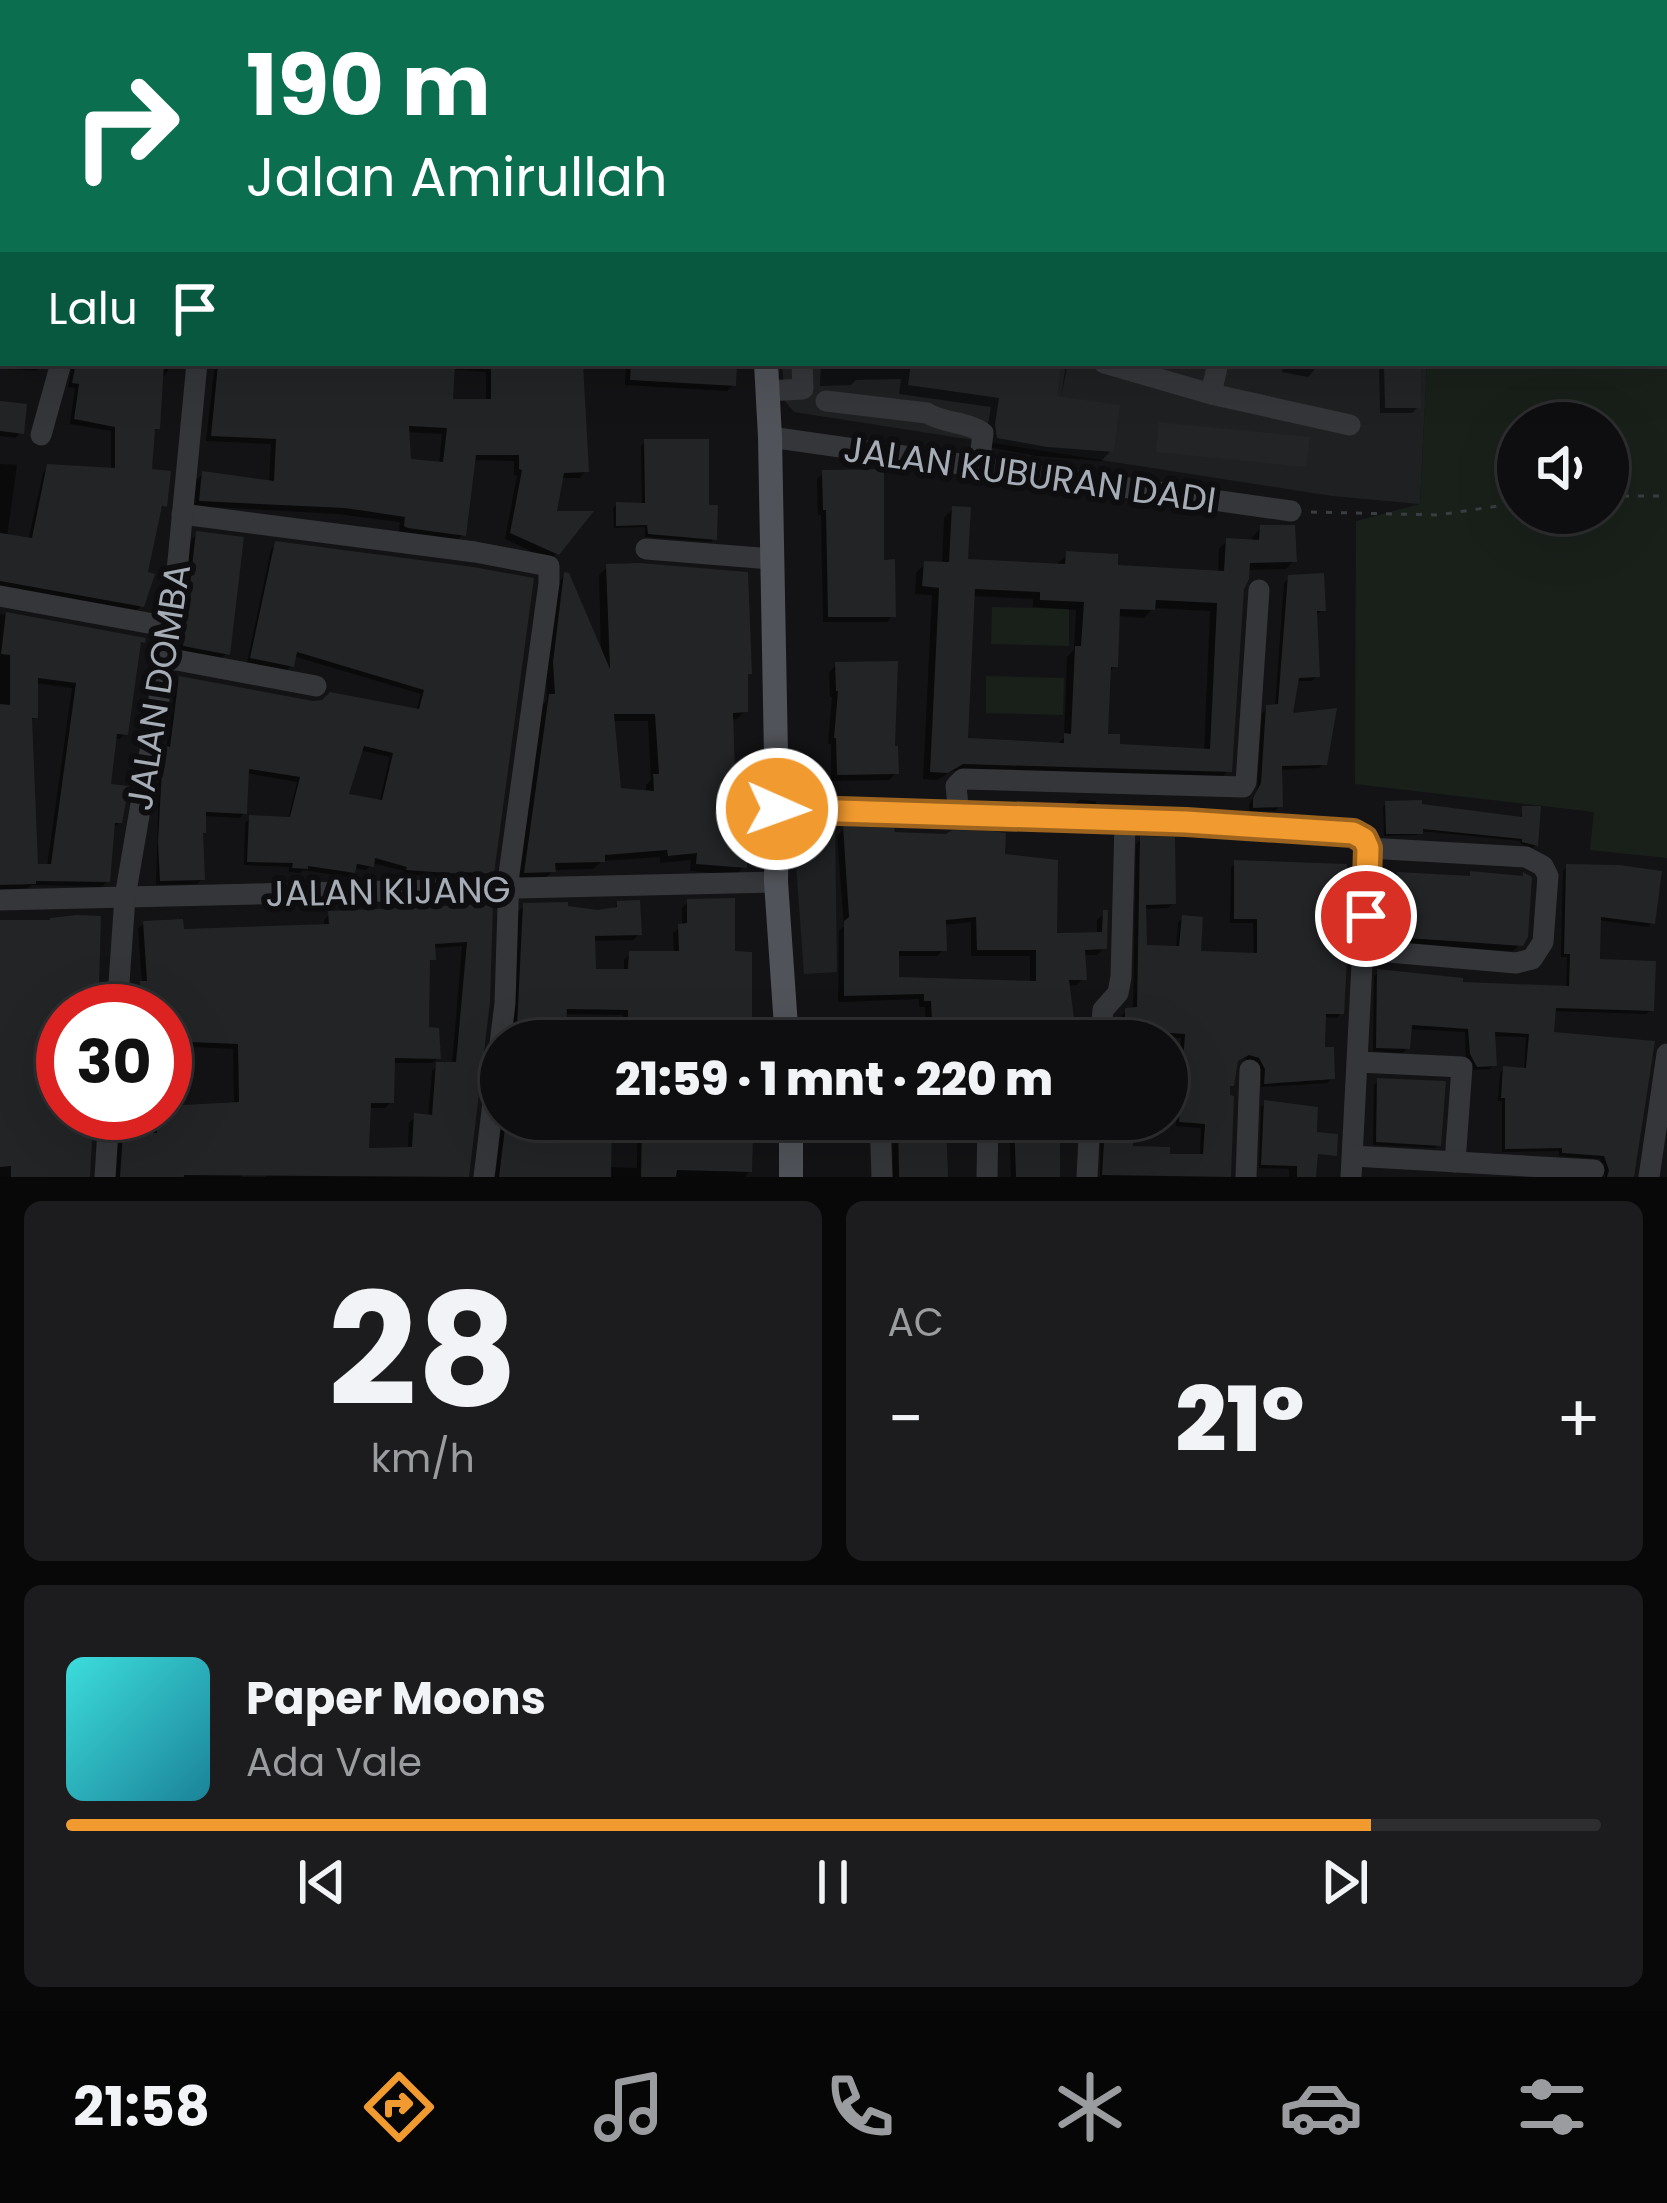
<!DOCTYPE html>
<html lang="id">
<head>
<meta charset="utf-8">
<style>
  :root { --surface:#0e0e10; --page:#1c1c1e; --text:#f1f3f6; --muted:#9b9c9f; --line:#2e2e30; --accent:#f19a2f }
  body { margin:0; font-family:Poppins,sans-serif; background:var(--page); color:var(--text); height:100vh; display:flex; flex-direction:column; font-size:45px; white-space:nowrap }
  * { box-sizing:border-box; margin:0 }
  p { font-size:39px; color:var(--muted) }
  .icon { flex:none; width:66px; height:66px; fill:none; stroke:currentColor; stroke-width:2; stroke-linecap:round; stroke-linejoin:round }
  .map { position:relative; height:1177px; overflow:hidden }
  .sheet { display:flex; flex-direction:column; gap:24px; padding:24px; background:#080809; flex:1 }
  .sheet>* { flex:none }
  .guide { position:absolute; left:0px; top:0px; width:1668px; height:366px; box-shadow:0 12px 48px #0002,0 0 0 3px var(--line); background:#0b6e4f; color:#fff; overflow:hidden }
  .controls { position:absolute; left:1497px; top:402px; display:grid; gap:24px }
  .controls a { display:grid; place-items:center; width:132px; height:132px; border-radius:50%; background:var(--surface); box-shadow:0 12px 48px #0002,0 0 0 3px var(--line); font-size:60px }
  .speed { position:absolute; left:36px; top:984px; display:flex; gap:24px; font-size:60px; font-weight:700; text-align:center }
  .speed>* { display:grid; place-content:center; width:156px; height:156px; border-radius:50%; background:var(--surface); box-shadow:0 12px 48px #0002,0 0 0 3px var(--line); line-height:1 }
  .speed .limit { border:18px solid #d22; background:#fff; color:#111 }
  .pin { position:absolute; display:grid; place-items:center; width:102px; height:102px; color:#fff; margin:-51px; border:6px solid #fff; border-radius:50%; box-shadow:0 3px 12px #0007 }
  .me { position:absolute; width:132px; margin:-66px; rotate:92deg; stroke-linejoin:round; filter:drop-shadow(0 0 9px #0008) }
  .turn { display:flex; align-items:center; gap:42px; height:252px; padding:0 48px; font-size:54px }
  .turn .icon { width:156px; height:156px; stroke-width:2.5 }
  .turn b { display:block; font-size:84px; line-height:102px }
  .then { display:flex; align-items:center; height:114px; padding:0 48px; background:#0003; gap:24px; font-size:45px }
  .big { font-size:90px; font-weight:800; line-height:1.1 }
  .sheet .card { flex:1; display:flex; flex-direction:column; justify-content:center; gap:18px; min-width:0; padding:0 42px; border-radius:18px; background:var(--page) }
  .sheet .dial { align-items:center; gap:0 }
  .dial b { font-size:156px; line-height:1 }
  .song { display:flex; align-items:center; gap:36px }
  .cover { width:144px; height:144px; border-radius:18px; background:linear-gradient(135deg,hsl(180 70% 55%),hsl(190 70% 35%)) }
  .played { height:12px; border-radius:6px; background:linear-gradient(90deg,var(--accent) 85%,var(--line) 85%) }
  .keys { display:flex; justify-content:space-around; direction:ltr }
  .heat { display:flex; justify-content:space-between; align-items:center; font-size:66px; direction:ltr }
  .sheet .tiles { flex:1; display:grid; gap:24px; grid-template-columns:1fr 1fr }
  .card:last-child { grid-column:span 2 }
  .trip { position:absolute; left:480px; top:1020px; width:708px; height:120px; border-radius:60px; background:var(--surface); box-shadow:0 12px 48px #0002,0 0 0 3px var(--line); font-weight:800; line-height:120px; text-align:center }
  .tab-bar { display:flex; height:192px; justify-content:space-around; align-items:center; background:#060606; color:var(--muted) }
  .tab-bar .icon { width:84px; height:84px }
  .tab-bar .active { color:var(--accent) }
  .tab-bar b { font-size:54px; color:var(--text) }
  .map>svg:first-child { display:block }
</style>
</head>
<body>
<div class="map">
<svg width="1667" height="1177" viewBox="0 0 1667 1177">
  <rect width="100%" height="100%" fill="#131315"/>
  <g fill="#1f2022">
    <path d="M757 0H1667V8L1665 16V3H757Z"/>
    <path d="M782 363H1066L1061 397 1068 363H1427L1420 504 1332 496 794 412 785 401Z"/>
    <path d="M793 823 835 826 837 972 804 974Z"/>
  </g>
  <g fill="#19201a" fill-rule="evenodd">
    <path d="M1667 8V858L1590 850 1594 812 1355 784 1356 521 1420 504 1427 363H1665ZM1518 423H1608V513H1518Z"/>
    <path d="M992 607 1069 609V646L991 644Z"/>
    <path d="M986 676 1064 678 1063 715 986 713Z"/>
  </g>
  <g fill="#0007" fill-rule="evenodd">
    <path d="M0 0H213L212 3H3V85H0Z"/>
    <path d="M249 0H439L480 3H248Z"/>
    <path d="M851 0H915L925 3H851Z"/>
    <path d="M1091 0H1231V3H1092Z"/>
    <path d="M1352 0H1432L1442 3H1352Z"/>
    <path d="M1444 0H1492V3H1443Z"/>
    <path d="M1540 0H1566V3H1539Z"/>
    <path d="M1586 0H1626L1625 3H1595Z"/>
    <rect x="0" y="132" width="3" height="115"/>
    <path d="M0 327H3V363H43L36 371 0 368Z"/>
    <path d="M69 363H169L168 371 163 377 157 428 151 434 149 472 164 506 158 512 142 605 136 611 0 586V464L17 465 7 537 28 541 43 473 48 467 111 471V431L70 424 75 388 68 387 72 367Z"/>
    <path d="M215 363H580L586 471 580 478H560L554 514 557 553 550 560 505 539 517 476 514 475V461L472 460 463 534 457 541 399 532 400 522 337 514 194 506 196 480 203 474 269 484 271 444 206 441ZM451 369 486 372V402H450ZM406 432 442 434 439 464 408 461Z"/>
    <path d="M626 363H734L733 385 727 391 625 385Z"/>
    <path d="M821 363H1058L1053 399 1111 451 1101 461 1036 456 988 447 986 436 991 407 899 394 901 379 856 380 851 385 820 386Z"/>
    <path d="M1146 363H1171L1166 369Z"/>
    <path d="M1284 363H1316L1314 370 1308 377 1282 372Z"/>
    <path d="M1379 363H1418V407L1412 413H1380Z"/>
    <path d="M0 404 21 432 15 438 0 436Z"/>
    <path d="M645 442 706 508 714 538 711 542 645 537V527L614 528 613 508 617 505 642 506 641 446Z"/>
    <path d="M823 473 893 615 887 622H823L821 515H818L817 479Z"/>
    <path d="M953 509 965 562 1058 567V563L1067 555 1115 568 1218 573 1219 549 1227 541 1252 542V537L1261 528 1294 560 1286 569 1247 570 1241 588 1229 770 1220 779 952 771 937 780 923 779 932 595 915 594 916 573 925 564 942 565 944 518ZM972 596 1033 599V607L1076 610 1074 650 1067 657 1064 738 1056 745 965 741ZM1153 608 1210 611 1204 751 1117 747 1105 737 1108 673 1115 666 1117 616 1144 618Z"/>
    <path d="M197 534 227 653 221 659 178 651 191 540Z"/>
    <path d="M276 544 472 570 491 872 486 877 455 875 453 878 403 874 404 871 372 863 366 870 354 868 348 877 303 870 300 873 289 872V867L244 865 245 823 250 818 288 820 297 782 246 773 244 813 240 818 203 816 200 835 202 879 197 884 156 885 159 776 162 754 166 750 175 684 180 679 313 704 416 712 421 694 293 656 292 665 287 670 247 663 271 549ZM359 750 390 757 379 803 345 796Z"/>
    <path d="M607 567 745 676V711L737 719 730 720 732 773 742 807 744 866 736 875 690 871 691 860 660 863V857L602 861 593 869 554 870 544 879 518 880 542 706 547 700 546 672 557 584 565 575 601 657 599 575ZM612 721H648L651 780 646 785V794L619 791Z"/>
    <path d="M1289 578 1323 610 1315 615 1317 676 1312 681H1295L1289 717 1325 763 1319 768 1280 770V806L1275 811H1249V805L1257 790 1262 713 1268 708 1275 707 1284 583Z"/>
    <path d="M0 614 143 640 137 647 125 734 120 739 114 738 108 786 120 822 114 827 107 881 102 887 31 885 28 888 0 890ZM35 683 72 688 47 867 35 866 29 722 35 717Z"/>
    <path d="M836 665 892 749 896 773 889 780 831 781V744H828L832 697H830L829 672Z"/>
    <path d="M1079 800 1096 801V803L1088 812 1070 809Z"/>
    <path d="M1386 804 1520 819 1523 809 1535 845 1532 848 1521 844 1520 841 1421 831 1417 835 1384 836 1383 807Z"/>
    <path d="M844 829 892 835 1002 856 1054 936 1097 935V920L1105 913 1104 948 1097 955H1082L1083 978 1077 985 1067 986 1074 1041H1049V1030L998 1035 996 1032 926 1027 925 1007H919V999L838 1002 839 931 844 926 837 836ZM971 922V956H1030V983L896 980V956H937L944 949 943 925Z"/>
    <path d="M1141 839 1173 903 1168 908 1143 909 1144 948 1176 949 1178 923 1183 918 1197 953 1254 956 1253 923H1230L1231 868 1235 863 1341 1013 1337 1018 1323 1017 1322 1049 1332 1078 1327 1083 1261 1087V1075L1254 1062 1243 1058 1235 1063 1232 1085 1227 1090 1231 1098 1229 1177H1100L1101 1132 1106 1127 1130 1149 1167 1157H1200L1201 1128 1176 1126 1181 1038 1122 1034 1121 1016 1126 1011 1133 1010 1136 844Z"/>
    <path d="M1567 867 1652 923 1647 927 1597 920V962L1651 1010 1646 1014 1553 1011 1551 1035 1631 1177H1605L1600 1159 1559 1156V1151L1502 1152V1101H1498L1500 1073 1504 1069 1524 1071 1526 1037 1492 1036 1494 1065 1490 1069 1472 1070 1466 1060 1465 1032 1409 1029 1407 1048 1403 1053 1373 1051 1374 977 1378 972 1459 985 1566 989 1567 957H1561L1563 871Z"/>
    <path d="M1399 875 1466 879 1471 875 1520 944 1513 951 1388 943 1392 881Z"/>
    <path d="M688 902 732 954 749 1035 743 1041 623 1040V1015L563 1014V1026L557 1032H512L518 912 524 906 610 911 618 904 639 934 633 940 592 941 594 972H624V960L630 954H674L673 933 682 926V908Z"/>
    <path d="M490 907 487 1002 467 1177H266L265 1158 242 1159V1177H116L118 1142 124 1136H153V1113H165V1011H134L135 990 142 983 138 929 144 923 181 933 324 927V920L330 914ZM462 946 452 1065H438L432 1071 428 1117H415L409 1123 408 1150 366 1151 368 1108H385L391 1102 392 1063H432L438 1058 425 1030 427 964 432 959V948ZM173 1046 233 1049 234 1105 175 1108Z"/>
    <path d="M0 923 99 1011H63V1113H91L87 1177H0Z"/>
    <path d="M1378 1081 1438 1145 1435 1148 1373 1145 1374 1085Z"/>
    <path d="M1265 1103 1303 1150 1302 1156 1330 1158 1314 1157 1313 1177H1289V1169L1259 1168 1261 1107Z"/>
    <path d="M502 1119H742L749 1171 745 1177H495ZM637 1137V1168L609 1167V1138Z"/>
    <path d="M892 1119H943L945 1177H893Z"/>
    <path d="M1009 1119H1057V1177H1011Z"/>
  </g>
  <g fill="#232426" fill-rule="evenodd">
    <path d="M76 363H164L160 429H155L152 469 171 471 167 507 162 506 148 572 155 574 144 607 0 581V533L32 538 47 464 115 468V427L74 419 79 384 72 383Z"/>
    <path d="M455 363 453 399H491V363H583L589 472 564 473 557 511H594L559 555 510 533 522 470 519 469V455H476L466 536 408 528 404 526 405 517 345 508 199 501 202 471 274 481 276 439 211 436 218 364ZM409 426 447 428 443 462 411 459Z"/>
    <path d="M631 363H737L736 386 630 380Z"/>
    <path d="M911 363H1061L1057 396 1120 405 1114 452 1047 447 997 438 995 424 999 398 908 385Z"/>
    <path d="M1384 363H1421V408H1385Z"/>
    <path d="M0 401 27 404 24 434 0 431Z"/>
    <path d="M1159 422 1310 437 1306 467 1156 452Z"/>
    <path d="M644 439H709V505H718L717 540 648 534 647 525 616 526V502L645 503Z"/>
    <path d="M884 469V560L895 559 896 617H828L826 510H823L822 470Z"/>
    <path d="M952 506 971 507 968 559 1065 564 1066 551 1118 554V565L1224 571 1226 538 1259 540 1260 525H1295L1297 562 1250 563 1249 579 1244 589 1232 772 963 764 948 773 930 772 939 588 922 586 924 561 949 562ZM975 589 1040 592V600L1084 602 1081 646H1075L1071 734 1064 733V743L968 738ZM1156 600 1217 603 1210 749 1120 744V734H1108L1111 667H1118L1120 609 1155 610Z"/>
    <path d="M196 531 244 537 230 655 183 646Z"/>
    <path d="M275 541 473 567 534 578 494 874 461 872V874L406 870 407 867 375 858 374 867 357 864 355 873 308 866V869L292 868 293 863 247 862 249 815 290 817 300 777 249 769 247 814 206 812V833H203L205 880 160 881 158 842 162 769 166 746 170 747 179 676 313 701 322 700 330 692 419 709 424 690 297 652 294 667 250 658ZM364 746 393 753 382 800 349 794Z"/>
    <path d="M640 563 748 572 752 674H748V712L733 713 735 770 743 769 745 804H749L747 868 696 864 697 853 668 856 667 850 605 855V862L555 863 556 872 524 873 549 694H555L553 662 564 572 569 573 610 669 606 564ZM614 714H655L659 774H653L654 791 621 788Z"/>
    <path d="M1324 573 1326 611H1317L1320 677 1299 678 1293 713 1337 708 1327 765 1282 766 1283 807 1253 808V798L1261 783 1266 705 1278 704 1288 575Z"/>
    <path d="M6 612 146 638 145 643 141 642 128 735 117 734 111 784 129 786 122 823H115L110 882 36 881V884L0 885V704L10 705V655L1 654ZM38 678 76 683 51 864H38L32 718H38Z"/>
    <path d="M898 661 895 746H898L899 774 837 775 836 738H834L838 691H836L835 662Z"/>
    <path d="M1422 800V804L1522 817V806H1541L1538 846 1522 842V839L1423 829V834H1386L1385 801Z"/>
    <path d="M843 826 894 828 895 832 946 834 952 830 992 831 1006 833 1005 854 1058 860 1057 933 1102 932 1103 910H1108L1107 949 1085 950 1087 980H1069L1077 1041H1055V1025L1004 1030 1003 1026 993 1027 979 1021H932L931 1001H924V994L844 996V921L849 917ZM976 917 977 950H1036V981L899 977V951H947L946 920Z"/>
    <path d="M1140 836 1175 837 1176 904 1146 905 1147 945 1179 946 1182 915 1203 917 1201 951 1257 953V919H1234V860L1347 864 1348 942 1344 1014H1326L1325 1047H1334L1335 1079 1264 1084 1265 1069 1259 1058 1249 1055 1238 1061 1234 1086H1230V1095L1234 1096 1231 1177 1102 1175 1105 1124H1133V1146L1170 1147V1154H1203L1205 1124 1179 1122 1185 1034 1125 1030V1008L1137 1007Z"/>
    <path d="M1566 864 1619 865 1662 871 1655 924 1601 917 1600 959 1656 961 1654 1011 1556 1008 1554 1032 1655 1041 1634 1177H1607L1609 1170 1604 1156 1562 1153V1148L1505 1149V1098H1501L1503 1066 1526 1068 1529 1034 1495 1032 1497 1066 1477 1067 1470 1054 1468 1029 1412 1025 1410 1049 1376 1048 1377 969 1463 978V982L1569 986 1570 954H1564Z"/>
    <path d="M1470 871 1523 876V872L1532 877 1528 937 1523 946 1393 937 1397 872 1470 876Z"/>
    <path d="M735 898V951L752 952V1036H628V1010L567 1009 566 1027H517L523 903 568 902V906L598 910 617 907V901L640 900 642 935 595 936 596 969H628L629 951H679L678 924 687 923V899Z"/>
    <path d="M493 904 490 1002 469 1177 184 1175V1177H120L123 1133H157V1113H165V1106L239 1102 238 1044 165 1041V1011H139L140 981H147L143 921 183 919 184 929 329 924 328 911ZM467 942 456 1062H436L432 1115 414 1113 412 1147 369 1148 371 1103H394L395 1058 441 1059 439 1028 429 1027 430 960H436L435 944Z"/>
    <path d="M77 915 101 916 99 987H104L102 1011H63V1113H86L85 1123H93L90 1177H11V1166L0 1167V920H50V918Z"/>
    <path d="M1377 1078 1446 1081 1441 1146 1376 1142Z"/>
    <path d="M1264 1100 1318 1107 1317 1132 1338 1134 1337 1156 1318 1154 1316 1177H1297V1166L1261 1165Z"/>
    <path d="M612 1119 611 1177H499L506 1120Z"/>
    <path d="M642 1119H745V1134H753L752 1172 677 1170 676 1177H641Z"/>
    <path d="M898 1119H946L948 1177H899Z"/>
    <path d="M1014 1119H1060V1177H1016Z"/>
  </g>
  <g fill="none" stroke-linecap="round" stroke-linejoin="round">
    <g stroke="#3a3d41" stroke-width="3" stroke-dasharray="6 9" stroke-linecap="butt">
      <path d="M1608 496H1667"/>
      <path d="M1311 512 1438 515 1518 503"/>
    </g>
    <g stroke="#34363a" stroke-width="21">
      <path d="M548 0 576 3"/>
      <path d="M1033 0 1043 3"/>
      <path d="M235 3V0"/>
      <path d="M814 3 815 0"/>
      <path d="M1089 3V0"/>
      <path d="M1510 3 1511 0"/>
      <path d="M0 114H3"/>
      <path d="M1104 363 1211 394 1350 425"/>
      <path d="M767 391 803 389 802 363"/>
      <path d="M1211 394 1218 363"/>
      <path d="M826 401 927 413C944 424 967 421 983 433L979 467"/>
      <path d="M41 435 61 363"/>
      <path d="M770 437 1291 511"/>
      <path d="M182 514 475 552 549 566V583L509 874 505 1003 484 1177"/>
      <path d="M646 549 772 559"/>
      <path d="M0 596 170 627"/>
      <path d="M166 658 316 686"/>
      <path d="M777 809 1186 822 1329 831 1360 836 1368 848 1351 1177"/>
      <path d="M959 815 956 786 963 779 1243 787 1246 782 1259 590"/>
      <path d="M0 900 776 882"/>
      <path d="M1365 950 1516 963 1532 959 1543 942 1548 876 1543 866 1526 857 1368 848"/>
      <path d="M117 1011 125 897 166 658 177 571 197 363"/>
      <path d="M787 1038 972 1036H979L987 1041"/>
      <path d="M1100 1041 1103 1010 1118 993 1121 977 1125 822"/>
      <path d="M1358 1062 1462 1067 1455 1162"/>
      <path d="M880 1119 882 1177"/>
      <path d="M1353 1156 1594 1170"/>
      <path d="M105 1177 109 1113"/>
      <path d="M987 1177 988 1119"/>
      <path d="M1087 1177 1090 1119"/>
      <path d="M1246 1177 1250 1070"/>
      <path d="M1649 1177 1667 1054"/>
    </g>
    <g stroke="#505359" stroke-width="24">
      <path d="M745 0V3"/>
      <path d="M0 291 3 290"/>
      <path d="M766 363 770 437 777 809 776 882 787 1041"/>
      <path d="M791 1119V1177"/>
    </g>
  </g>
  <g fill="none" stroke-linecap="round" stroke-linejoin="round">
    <defs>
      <path id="route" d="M777 809 1186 822 1353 833 1364 839 1368 848 1366 916"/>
    </defs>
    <use href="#route" stroke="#9d641f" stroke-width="30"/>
    <use href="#route" stroke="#f19a2f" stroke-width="21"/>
  </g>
  <g text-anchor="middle" stroke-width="12" stroke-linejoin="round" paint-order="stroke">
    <g font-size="36" fill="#a5acb5" stroke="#0e0e10">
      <text transform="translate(1030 474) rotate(8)" y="13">JALAN KUBURAN DADI</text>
      <text transform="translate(158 687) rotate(-81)" y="13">JALAN DOMBA</text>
      <text transform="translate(388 891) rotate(-1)" y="13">JALAN KIJANG</text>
    </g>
  </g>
</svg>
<div class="controls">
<a><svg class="icon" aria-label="sound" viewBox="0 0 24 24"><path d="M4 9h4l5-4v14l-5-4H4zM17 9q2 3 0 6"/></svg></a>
</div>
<div class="speed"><div class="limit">30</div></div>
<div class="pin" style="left:1366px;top:916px;background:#d93025"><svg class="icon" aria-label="arrive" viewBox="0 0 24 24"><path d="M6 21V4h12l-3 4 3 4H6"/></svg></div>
<svg class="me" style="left:777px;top:809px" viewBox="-20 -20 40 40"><circle r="17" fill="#f19a2f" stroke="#fff" stroke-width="3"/><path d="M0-11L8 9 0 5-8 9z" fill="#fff"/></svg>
<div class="trip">21:59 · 1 mnt · 220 m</div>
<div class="guide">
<div class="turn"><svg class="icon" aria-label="right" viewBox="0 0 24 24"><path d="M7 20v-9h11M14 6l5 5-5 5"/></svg><div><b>190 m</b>Jalan Amirullah</div></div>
<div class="then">Lalu<svg class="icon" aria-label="arrive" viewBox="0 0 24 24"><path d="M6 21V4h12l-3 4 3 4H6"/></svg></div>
</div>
</div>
<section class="sheet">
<div class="tiles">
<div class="card dial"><b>28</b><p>km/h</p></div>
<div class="card"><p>AC</p>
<div class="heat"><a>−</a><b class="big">21°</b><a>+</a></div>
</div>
<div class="card">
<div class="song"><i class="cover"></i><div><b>Paper Moons</b><p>Ada Vale</p></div></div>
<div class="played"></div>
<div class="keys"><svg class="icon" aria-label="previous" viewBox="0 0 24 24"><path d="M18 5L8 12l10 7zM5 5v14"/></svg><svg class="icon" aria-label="pause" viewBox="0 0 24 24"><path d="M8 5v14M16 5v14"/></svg><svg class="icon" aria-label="next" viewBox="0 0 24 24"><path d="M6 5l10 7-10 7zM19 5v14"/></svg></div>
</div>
</div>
</section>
<nav class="tab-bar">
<b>21:58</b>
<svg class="icon active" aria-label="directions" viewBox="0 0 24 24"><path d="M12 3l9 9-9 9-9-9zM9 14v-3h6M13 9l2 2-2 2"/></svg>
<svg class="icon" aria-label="music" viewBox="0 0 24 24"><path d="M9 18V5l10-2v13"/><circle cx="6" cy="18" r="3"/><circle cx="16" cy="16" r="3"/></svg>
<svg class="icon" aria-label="phone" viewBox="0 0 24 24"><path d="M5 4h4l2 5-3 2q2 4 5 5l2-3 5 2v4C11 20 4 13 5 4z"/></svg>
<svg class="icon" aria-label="climate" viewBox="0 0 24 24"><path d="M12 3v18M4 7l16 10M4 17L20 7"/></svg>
<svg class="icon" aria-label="car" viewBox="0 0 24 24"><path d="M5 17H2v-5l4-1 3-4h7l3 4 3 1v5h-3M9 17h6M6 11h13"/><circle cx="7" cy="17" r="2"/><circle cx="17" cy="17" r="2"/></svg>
<svg class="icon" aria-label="filters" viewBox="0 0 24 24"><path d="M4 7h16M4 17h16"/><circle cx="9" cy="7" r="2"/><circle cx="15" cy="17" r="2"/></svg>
</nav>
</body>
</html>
